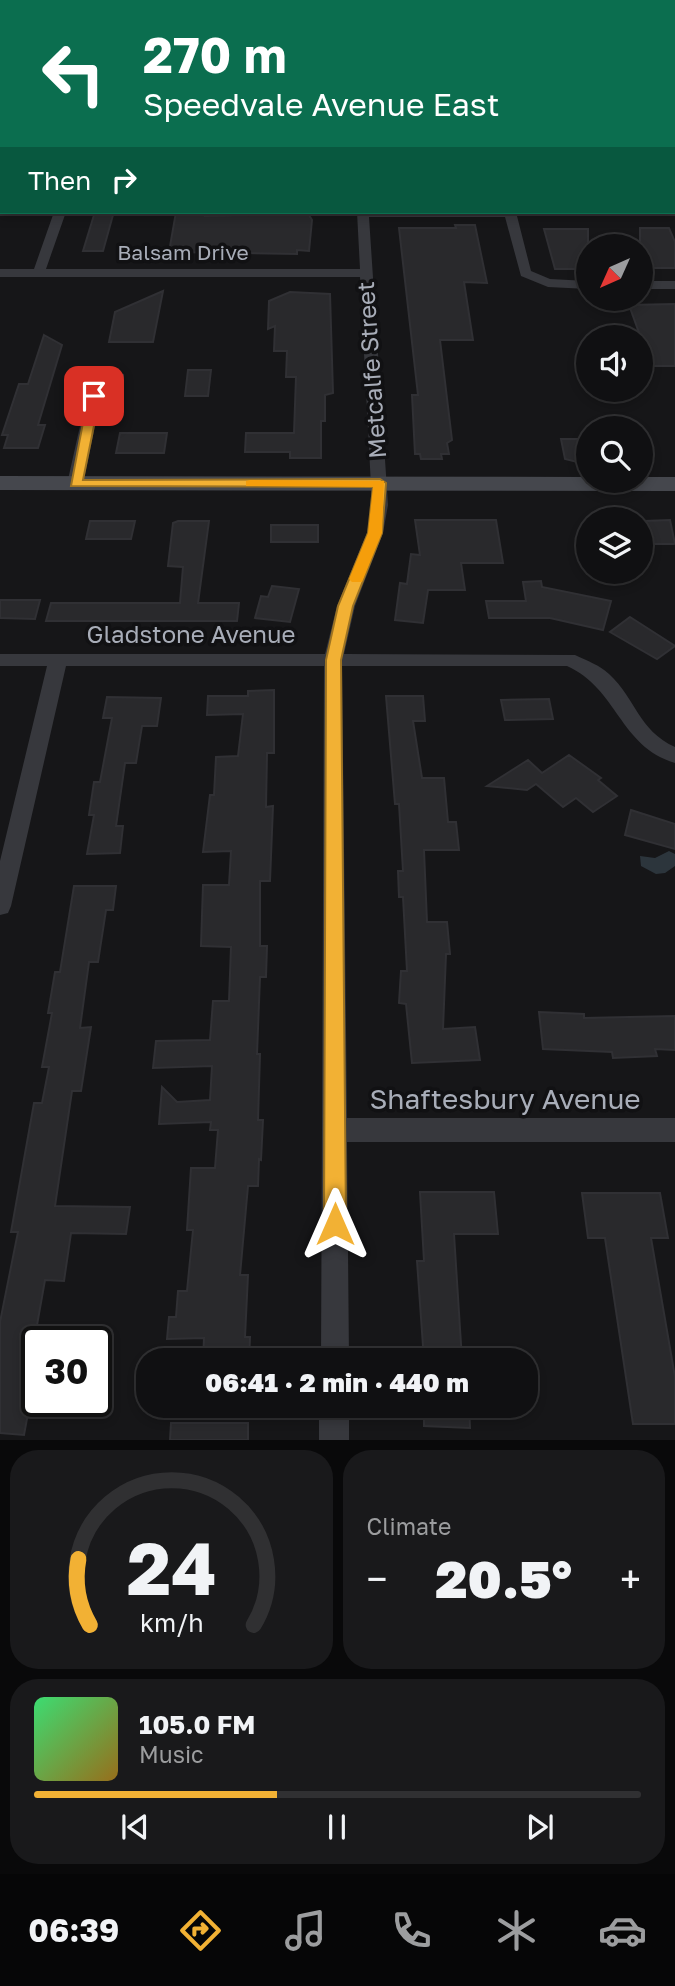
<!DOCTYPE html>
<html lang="en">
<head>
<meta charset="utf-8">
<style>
  :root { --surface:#101012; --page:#19191b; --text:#f1f3f6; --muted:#9c9d9f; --line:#303032; --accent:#f2b134 }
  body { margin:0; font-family:"Golos Text",sans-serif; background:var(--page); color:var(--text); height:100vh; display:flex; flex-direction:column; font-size:26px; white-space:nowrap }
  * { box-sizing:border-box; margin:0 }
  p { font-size:23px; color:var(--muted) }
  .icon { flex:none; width:38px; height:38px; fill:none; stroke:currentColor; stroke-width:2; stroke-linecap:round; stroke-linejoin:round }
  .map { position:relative; height:1440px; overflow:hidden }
  .panel { display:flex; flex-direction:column; gap:10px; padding:10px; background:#09090a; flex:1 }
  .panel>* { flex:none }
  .guide { position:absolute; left:0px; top:0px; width:676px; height:214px; box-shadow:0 4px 10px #0003,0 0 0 2px var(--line); background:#0b6e4f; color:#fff; overflow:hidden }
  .needle { width:46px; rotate:225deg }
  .tools { position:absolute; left:576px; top:234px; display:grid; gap:14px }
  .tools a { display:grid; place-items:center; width:77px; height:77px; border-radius:50%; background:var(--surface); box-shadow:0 4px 10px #0003,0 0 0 2px var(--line); font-size:35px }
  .speed { position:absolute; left:21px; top:1326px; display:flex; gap:14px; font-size:35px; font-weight:700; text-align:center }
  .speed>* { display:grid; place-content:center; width:91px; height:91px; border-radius:50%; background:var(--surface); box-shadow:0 4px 10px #0003,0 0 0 2px var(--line); line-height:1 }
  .speed .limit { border:4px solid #111; border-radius:10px; background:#fff; color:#111 }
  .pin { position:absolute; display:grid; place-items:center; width:60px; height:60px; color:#fff; margin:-30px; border-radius:14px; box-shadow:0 4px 10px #0006 }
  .me { position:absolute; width:77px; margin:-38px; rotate:0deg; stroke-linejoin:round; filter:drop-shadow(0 0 5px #0008) }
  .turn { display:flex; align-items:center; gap:24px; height:147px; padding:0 28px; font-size:32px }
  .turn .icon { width:91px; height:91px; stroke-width:2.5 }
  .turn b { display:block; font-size:49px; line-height:60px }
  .then { display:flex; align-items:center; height:66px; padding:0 28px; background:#0003; gap:14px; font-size:26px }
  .big { font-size:52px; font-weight:800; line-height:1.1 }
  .panel .tile { flex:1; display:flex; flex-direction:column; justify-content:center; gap:10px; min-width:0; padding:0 24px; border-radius:28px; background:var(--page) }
  .panel .dial { align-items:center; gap:0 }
  .dial svg { height:182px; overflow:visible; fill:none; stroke:var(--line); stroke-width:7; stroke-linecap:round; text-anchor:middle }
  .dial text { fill:var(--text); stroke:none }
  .song { display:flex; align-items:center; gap:21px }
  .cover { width:84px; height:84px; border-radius:10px; background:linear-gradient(135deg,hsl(140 70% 55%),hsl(40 70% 35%)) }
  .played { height:7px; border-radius:4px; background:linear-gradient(90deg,var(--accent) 40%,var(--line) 40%) }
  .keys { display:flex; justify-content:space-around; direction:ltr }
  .heat { display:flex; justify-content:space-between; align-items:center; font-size:38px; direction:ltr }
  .panel .tiles { flex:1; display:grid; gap:10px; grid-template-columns:1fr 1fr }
  .tile:last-child { grid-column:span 2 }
  .trip { position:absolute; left:136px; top:1348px; width:402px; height:70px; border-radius:28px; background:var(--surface); box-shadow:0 4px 10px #0003,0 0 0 2px var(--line); font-weight:800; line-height:70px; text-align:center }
  .tab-bar { display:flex; height:112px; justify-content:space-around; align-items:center; background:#060607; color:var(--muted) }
  .tab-bar .icon { width:49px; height:49px }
  .tab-bar .on { color:var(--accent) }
  .tab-bar b { font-size:32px; color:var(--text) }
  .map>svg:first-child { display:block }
</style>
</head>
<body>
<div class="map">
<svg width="675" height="1440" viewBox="0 0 675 1440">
  <rect width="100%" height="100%" fill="#161618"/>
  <path fill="#2c353c" d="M669 851 675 854V866L665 873 656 874 641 866 640 856 655 858Z"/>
  <g fill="#29292c" stroke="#303034" stroke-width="2">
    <path d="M176 212H206L205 216 250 215 251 212 309 215 312 220 309 251 297 250V254L169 252Z"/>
    <path d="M94 215H113L103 251H83Z"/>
    <path d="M455 225H475L487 283 464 282 473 340H440L452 440 447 443 449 454H441L442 459H421L420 454H415L412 395H418L399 228H456Z"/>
    <path d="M640 228H669L675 242V268H640Z"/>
    <path d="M544 229H588V260L585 261 587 269H555Z"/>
    <path d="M163 291 153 342H109L115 312Z"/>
    <path d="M290 292 330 294 333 393 325 395V421H321V458H290V452H245L246 433H294L296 377H286L287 351H274L275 326 268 329 269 301Z"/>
    <path d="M675 304V366H651L629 305Z"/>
    <path d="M44 335 62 345 38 425H45L38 448H4L8 435H2L19 384H28Z"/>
    <path d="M188 370H211L208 396H185Z"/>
    <path d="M120 433H167L164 453H116Z"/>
    <path d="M561 439H580L584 443 588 457 581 463 565 459Z"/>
    <path d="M415 520H496L503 563H461L465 590H428L423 623 395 620 400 583 407 584 411 554 420 555Z"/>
    <path d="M670 520 675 544H652L645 521Z"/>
    <path d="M90 521H135L131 539H86Z"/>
    <path d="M178 521H209L198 603H239L237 621H46L51 603H180L183 567 168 566 173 523Z"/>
    <rect x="271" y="525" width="47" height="17"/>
    <path d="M541 581 542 587 611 601 603 630 550 618H489L486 601H526L523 582Z"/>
    <path d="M272 586 299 589 290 622 255 618 261 596 268 597Z"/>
    <path d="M0 600H40L35 619 0 618Z"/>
    <path d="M630 617 675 646 657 659 610 632Z"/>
    <path d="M274 690V753H267L266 807 273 806 270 881H260V946H267L266 977H260L257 1054H260L258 1120H263L261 1160 259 1159 258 1186H248L240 1275H248L245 1337H250L249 1360H203L204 1338 167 1339 169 1317H176L178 1291H187L193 1230H187L191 1168H215L218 1130H210L211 1122 159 1124 162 1087 177 1102 210 1100 212 1066 153 1068 156 1041 210 1040 213 1001H229L231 947 201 946 203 885H229L231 851 203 852 210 795H214L216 757 238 756 243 714 207 715 208 696H248V691Z"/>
    <path d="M386 696H423L425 721H413L422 778H444L448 822H456L459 850H424L427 922H447L450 954H446L443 1029 475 1027 480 1060 412 1063 406 1004 399 1003 401 971H407L403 897H399L398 871H403L399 804H395Z"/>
    <path d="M107 697 161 698 157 726H142L136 763H125L116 826H123L120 853 87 854 94 815H89L94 782H100L112 718H103Z"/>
    <path d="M549 699 553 719 505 720 501 700Z"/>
    <path d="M569 755 601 778 598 780 617 796 593 812 576 798 563 807 536 784 527 790 487 786 528 760 542 773Z"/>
    <path d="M631 810 675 824V849L625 835Z"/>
    <path d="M74 886H116L113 910H106L98 962H89L80 1028 91 1027 81 1091H72L55 1206 130 1207 126 1234 71 1233 64 1281 45 1280 34 1342H37V1365L24 1435 0 1433V1322L18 1232H11L34 1103H42L49 1067H42L52 1013H48L55 972H60Z"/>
    <path d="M539 1012 584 1014V1018L675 1016V1050L655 1049 657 1056 613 1058 612 1052 543 1049Z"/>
    <path d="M420 1192H494L498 1234H454L462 1360H424L417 1261H424Z"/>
    <path d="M582 1193H660L668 1238H651L675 1377V1424H633L605 1238H588Z"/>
    <path d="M424 1405H469L470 1428 424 1426Z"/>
    <path d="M171 1423H248V1440H170Z"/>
  </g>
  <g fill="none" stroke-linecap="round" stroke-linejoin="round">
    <g fill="#37383d" fill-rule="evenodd">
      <path d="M127 0H135L126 2Z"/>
      <rect x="348" y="0" width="8" height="2"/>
      <path d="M466 0H474L475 2H467Z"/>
      <path d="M612 0H675V3L613 2Z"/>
      <rect x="0" y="18" width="2" height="6"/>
      <rect x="674" y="44" width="1" height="6"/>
      <rect x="674" y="96" width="1" height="6"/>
      <rect x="0" y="97" width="2" height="6"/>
      <path d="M675 209V215L517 216 531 271 550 279 588 281V289L548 287 521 276 505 217H369L388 505 383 533 355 606 344 654 575 655C588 661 599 665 609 674 636 699 638 730 675 747V763C619 746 618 689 567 666H342L347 1118H675V1142H347L349 1360H321L324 666H66L11 906 8 913 0 915V861L47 666H0V654H325L337 606 367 533 372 505 360 277H0V269H34L54 212H66L46 269H360L357 212H674Z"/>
      <rect x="640" y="281" width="35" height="8"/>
      <path d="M119 373 124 374V380L101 397 83 484 81 487H69L67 484 87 395Z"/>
      <rect x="319" y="1405" width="30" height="35"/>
    </g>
    <g fill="#45474d" fill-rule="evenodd">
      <path d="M0 0H7L0 5Z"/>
      <path d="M0 476 588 477V481H640V477H675V491L0 490Z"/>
    </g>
  </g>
  <path fill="#f2b134" stroke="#9d7322" stroke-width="2" d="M94 392 100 396 83 480 380 479 386 483 382 533 353 606 341 660 346 1224 343 1232 335 1235 327 1232 324 1224 326 660 338 606 368 533 373 487 71 486 88 396Z"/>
  <path fill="#f59e0b" d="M250 480 384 481 382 533 362 582H352L349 579 368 533 373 487 246 486V481Z"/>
  <g text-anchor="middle" stroke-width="7" stroke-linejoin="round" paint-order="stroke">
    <g font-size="21" fill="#a8adb8" stroke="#111113">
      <text x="183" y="260">Balsam Drive</text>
    </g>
    <g font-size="24" fill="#a8adb8" stroke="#111113">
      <text transform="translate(372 370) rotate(-94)" y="8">Metcalfe Street</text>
      <text x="191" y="643">Gladstone Avenue</text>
    </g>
    <g font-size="28" fill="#a8adb8" stroke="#111113">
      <text x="505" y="1109">Shaftesbury Avenue</text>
    </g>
  </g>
</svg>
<div class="tools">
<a><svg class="needle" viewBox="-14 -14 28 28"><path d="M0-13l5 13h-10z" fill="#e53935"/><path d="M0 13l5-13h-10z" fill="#9c9d9f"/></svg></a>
<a><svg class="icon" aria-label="sound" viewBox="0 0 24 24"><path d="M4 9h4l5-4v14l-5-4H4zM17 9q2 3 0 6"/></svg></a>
<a><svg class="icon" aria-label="search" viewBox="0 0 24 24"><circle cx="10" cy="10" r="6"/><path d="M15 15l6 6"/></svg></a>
<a><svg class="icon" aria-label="layers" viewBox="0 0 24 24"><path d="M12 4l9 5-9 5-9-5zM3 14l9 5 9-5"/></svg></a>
</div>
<div class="speed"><div class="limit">30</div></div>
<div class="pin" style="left:94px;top:396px;background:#d93025"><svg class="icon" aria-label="arrive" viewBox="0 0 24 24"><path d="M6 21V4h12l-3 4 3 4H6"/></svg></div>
<svg class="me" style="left:335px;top:1224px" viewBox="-20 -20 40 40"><path d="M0-17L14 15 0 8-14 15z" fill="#f2b134" stroke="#fff" stroke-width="4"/></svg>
<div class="trip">06:41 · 2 min · 440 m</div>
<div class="guide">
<div class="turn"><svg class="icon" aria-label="left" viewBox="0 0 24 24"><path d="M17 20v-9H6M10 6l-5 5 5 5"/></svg><div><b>270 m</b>Speedvale Avenue East</div></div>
<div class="then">Then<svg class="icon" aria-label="right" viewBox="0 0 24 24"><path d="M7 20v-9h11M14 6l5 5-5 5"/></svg></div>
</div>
</div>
<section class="panel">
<div class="tiles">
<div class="tile dial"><svg viewBox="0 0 100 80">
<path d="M14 69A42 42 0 1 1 86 69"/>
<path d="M14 69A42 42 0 0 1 9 40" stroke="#f2b134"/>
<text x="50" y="56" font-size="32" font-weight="700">24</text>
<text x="50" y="72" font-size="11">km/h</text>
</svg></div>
<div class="tile"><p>Climate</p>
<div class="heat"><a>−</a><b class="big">20.5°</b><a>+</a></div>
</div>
<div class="tile">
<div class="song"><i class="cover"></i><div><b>105.0 FM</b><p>Music</p></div></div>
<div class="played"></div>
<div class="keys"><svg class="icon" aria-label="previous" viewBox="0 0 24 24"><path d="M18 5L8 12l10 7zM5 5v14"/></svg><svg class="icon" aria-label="pause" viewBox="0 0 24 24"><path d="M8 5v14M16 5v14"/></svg><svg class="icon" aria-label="next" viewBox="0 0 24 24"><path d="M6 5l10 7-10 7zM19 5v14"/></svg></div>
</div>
</div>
</section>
<nav class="tab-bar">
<b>06:39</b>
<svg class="icon on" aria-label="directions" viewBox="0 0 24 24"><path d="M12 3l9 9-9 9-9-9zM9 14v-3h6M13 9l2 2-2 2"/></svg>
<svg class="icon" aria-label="music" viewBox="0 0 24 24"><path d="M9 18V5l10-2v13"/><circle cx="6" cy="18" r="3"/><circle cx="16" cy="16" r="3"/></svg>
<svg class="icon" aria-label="phone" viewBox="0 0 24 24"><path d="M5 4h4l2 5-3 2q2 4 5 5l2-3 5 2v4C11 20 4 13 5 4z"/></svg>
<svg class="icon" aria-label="climate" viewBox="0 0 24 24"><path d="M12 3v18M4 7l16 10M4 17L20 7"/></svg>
<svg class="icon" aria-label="car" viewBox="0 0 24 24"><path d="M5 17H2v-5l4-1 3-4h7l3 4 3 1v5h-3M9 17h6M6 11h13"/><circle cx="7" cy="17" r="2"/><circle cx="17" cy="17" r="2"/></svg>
</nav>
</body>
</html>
